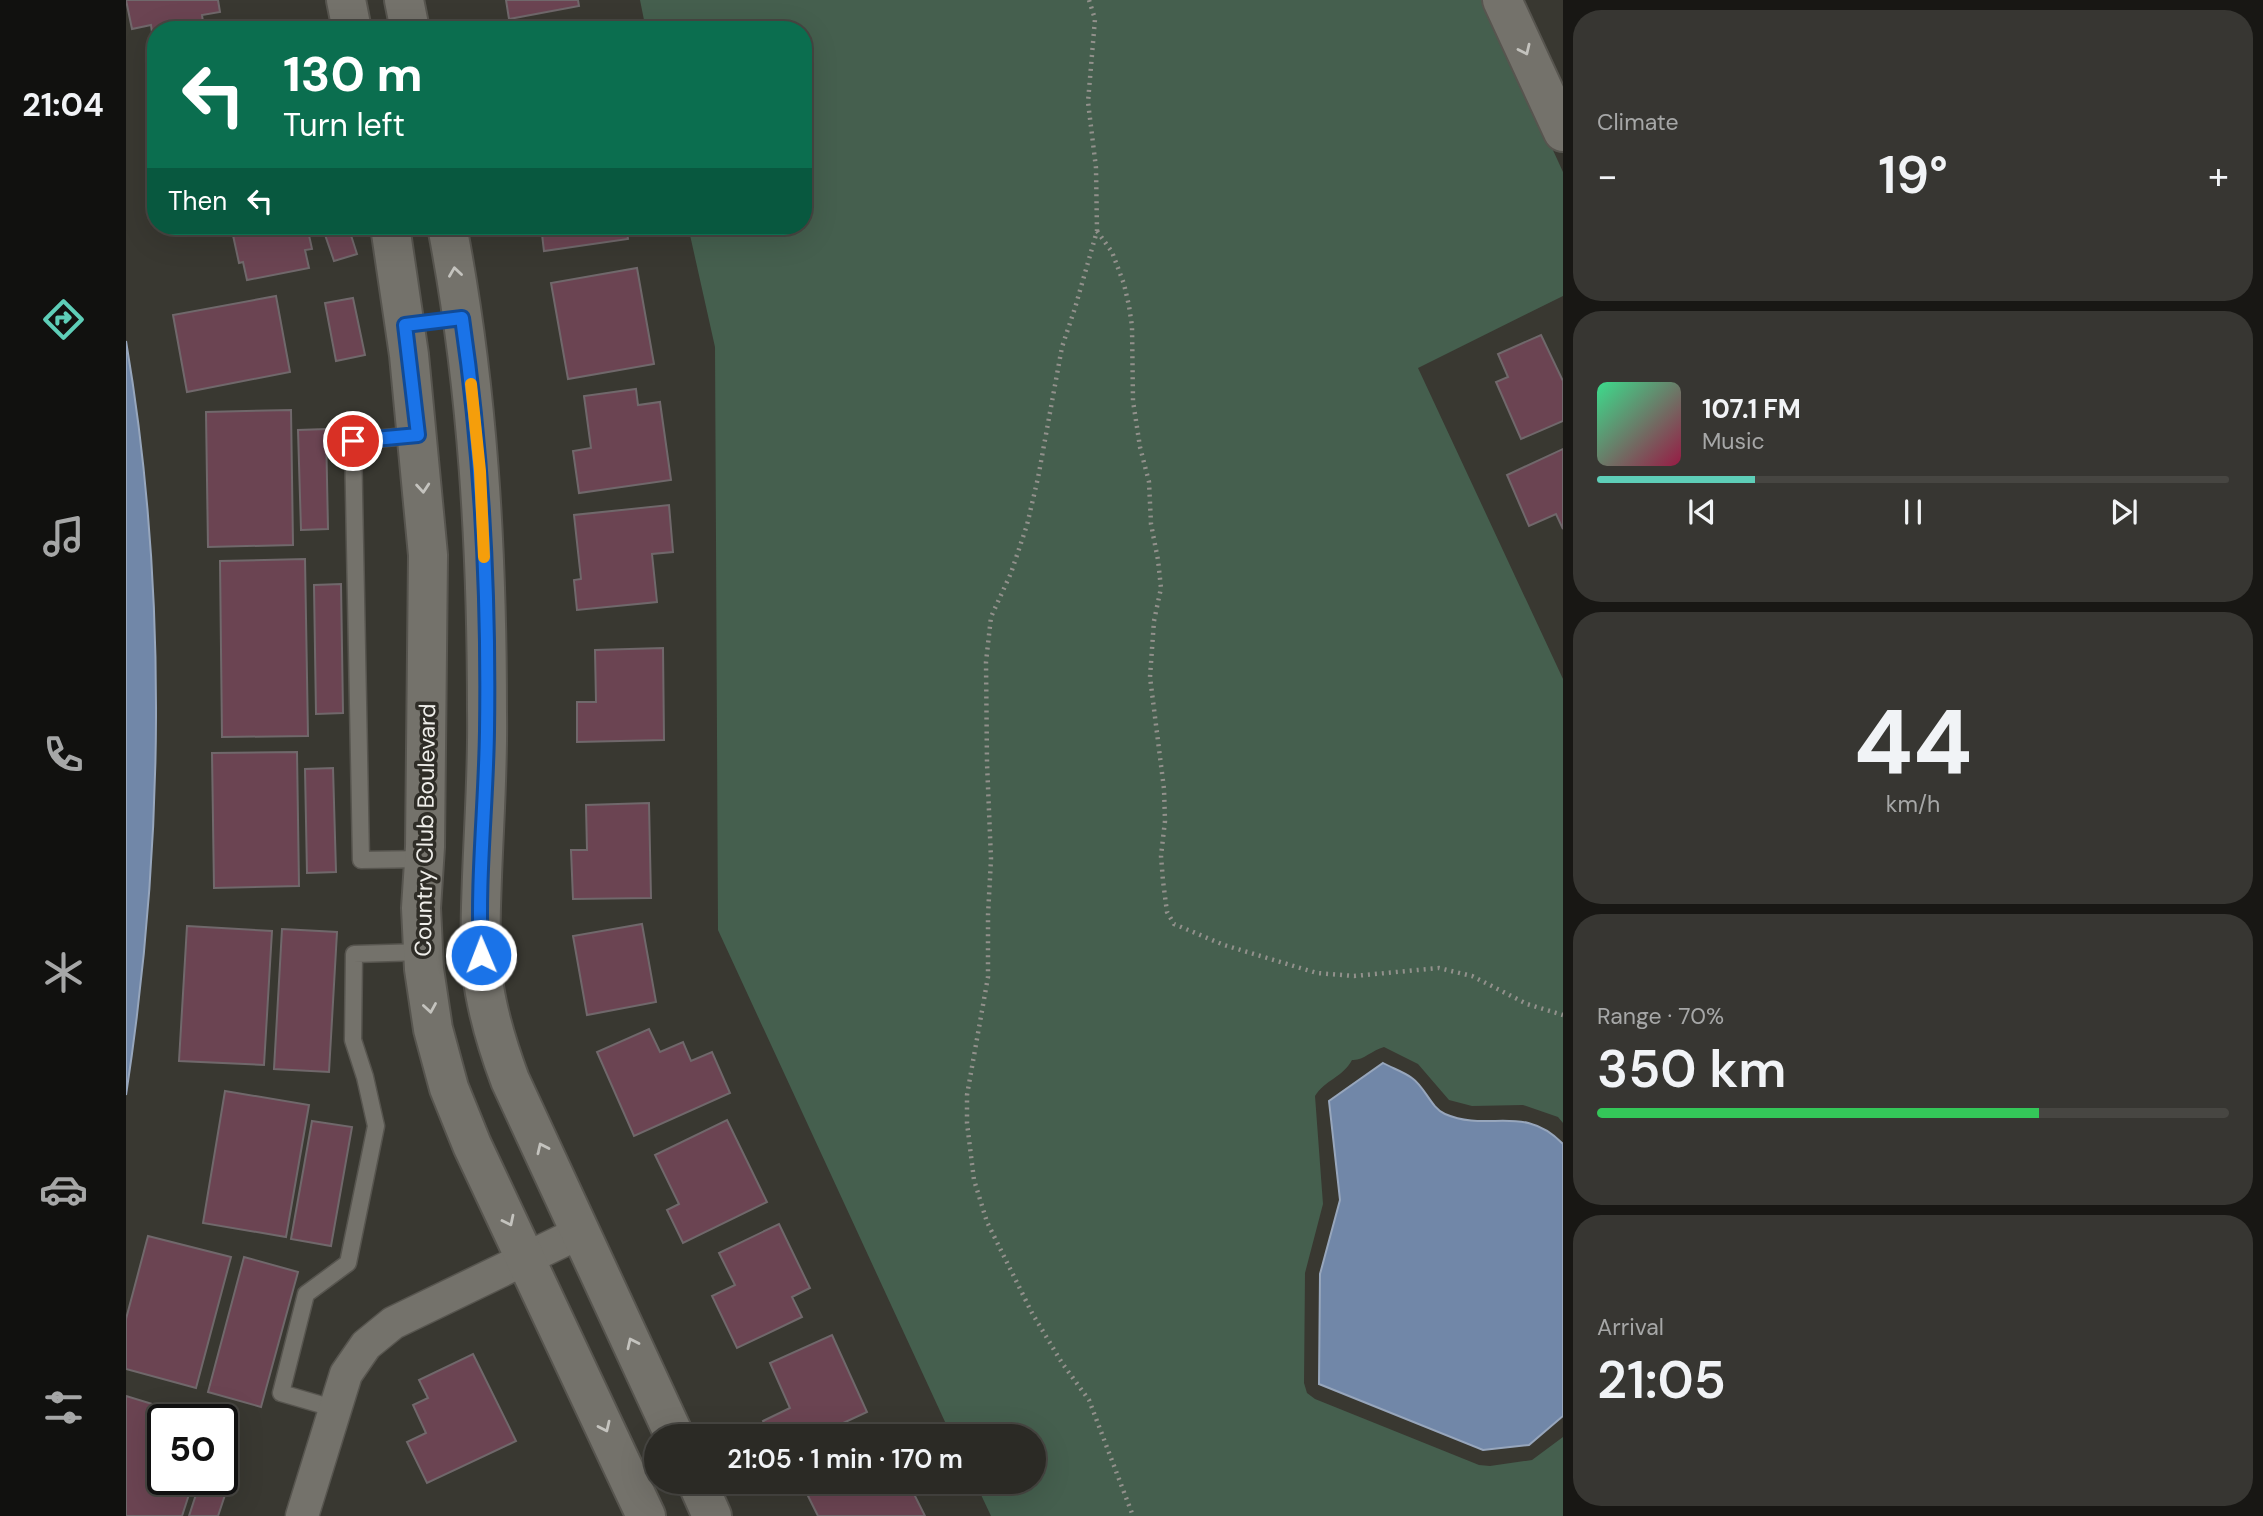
<!DOCTYPE html>
<html lang="en">
<head>
<meta charset="utf-8">
<style>
  :root { --surface:#2b2a25; --page:#373632; --text:#f1f3f6; --muted:#a6a7a7; --line:#474642; --accent:#5eceb8 }
  body { margin:0; font-family:"DM Sans",sans-serif; background:var(--page); color:var(--text); height:100vh; display:flex; flex-direction:column; font-size:26px; white-space:nowrap }
  * { box-sizing:border-box; margin:0 }
  p { font-size:23px; color:var(--muted) }
  .icon { flex:none; width:38px; height:38px; fill:none; stroke:currentColor; stroke-width:2; stroke-linecap:round; stroke-linejoin:round }
  .map { position:relative; flex:1; overflow:hidden }
  .sheet { display:flex; flex-direction:column; gap:10px; padding:10px; background:#181714; width:700px }
  .sheet>* { flex:none }
  .banner { position:absolute; left:21px; top:21px; width:665px; height:214px; border-radius:28px; box-shadow:0 7px 28px #0002,0 0 0 2px var(--line); background:#0b6e4f; color:#fff; overflow:hidden }
  .speed { position:absolute; left:21px; top:1404px; display:flex; gap:14px; font-size:35px; font-weight:700; text-align:center }
  .speed>* { display:grid; place-content:center; width:91px; height:91px; border-radius:50%; background:var(--surface); box-shadow:0 7px 28px #0002,0 0 0 2px var(--line); line-height:1 }
  .speed .limit { border:4px solid #111; border-radius:10px; background:#fff; color:#111 }
  .pin { position:absolute; display:grid; place-items:center; width:60px; height:60px; color:#fff; margin:-30px; border:4px solid #fff; border-radius:50%; box-shadow:0 2px 7px #0007 }
  .me { position:absolute; width:77px; margin:-38px; rotate:359deg; stroke-linejoin:round; filter:drop-shadow(0 0 5px #0008) }
  .turn { display:flex; align-items:center; gap:24px; height:147px; padding:0 21px; font-size:32px }
  .turn .icon { width:91px; height:91px; stroke-width:2.5 }
  .turn b { display:block; font-size:49px; line-height:60px }
  .then { display:flex; align-items:center; height:66px; padding:0 21px; background:#0003; gap:14px; font-size:26px }
  .big { font-size:52px; font-weight:600; line-height:1.1 }
  .sheet .widget { flex:1; display:flex; flex-direction:column; justify-content:center; gap:10px; min-width:0; padding:0 24px; border-radius:28px; background:var(--page) }
  .sheet .dial { align-items:center; gap:0 }
  .dial b { font-size:91px; line-height:1 }
  .song { display:flex; align-items:center; gap:21px }
  .cover { width:84px; height:84px; border-radius:10px; background:linear-gradient(135deg,hsl(150 70% 55%),hsl(340 70% 35%)) }
  .played { height:7px; border-radius:4px; background:linear-gradient(90deg,var(--accent) 25%,var(--line) 25%) }
  .keys { display:flex; justify-content:space-around; direction:ltr }
  .heat { display:flex; justify-content:space-between; align-items:center; font-size:38px; direction:ltr }
  .charge { height:10px; border-radius:5px; background:linear-gradient(90deg,#34c759 70%,var(--line) 0) }
  .trip { position:absolute; left:518px; top:1424px; width:402px; height:70px; border-radius:35px; background:var(--surface); box-shadow:0 7px 28px #0002,0 0 0 2px var(--line); font-weight:600; line-height:70px; text-align:center }
  main { display:flex; flex:1; min-height:0 }
  .tabs { display:flex; flex-direction:column; width:126px; justify-content:space-around; align-items:center; background:#11110f; color:var(--muted) }
  .tabs .icon { width:49px; height:49px }
  .tabs .active { color:var(--accent) }
  .tabs b { font-size:32px; color:var(--text) }
  .map>svg:first-child { display:block }
</style>
</head>
<body>
<main>
<nav class="tabs">
<b>21:04</b>
<svg class="icon active" aria-label="directions" viewBox="0 0 24 24"><path d="M12 3l9 9-9 9-9-9zM9 14v-3h6M13 9l2 2-2 2"/></svg>
<svg class="icon" aria-label="music" viewBox="0 0 24 24"><path d="M9 18V5l10-2v13"/><circle cx="6" cy="18" r="3"/><circle cx="16" cy="16" r="3"/></svg>
<svg class="icon" aria-label="phone" viewBox="0 0 24 24"><path d="M5 4h4l2 5-3 2q2 4 5 5l2-3 5 2v4C11 20 4 13 5 4z"/></svg>
<svg class="icon" aria-label="climate" viewBox="0 0 24 24"><path d="M12 3v18M4 7l16 10M4 17L20 7"/></svg>
<svg class="icon" aria-label="car" viewBox="0 0 24 24"><path d="M5 17H2v-5l4-1 3-4h7l3 4 3 1v5h-3M9 17h6M6 11h13"/><circle cx="7" cy="17" r="2"/><circle cx="17" cy="17" r="2"/></svg>
<svg class="icon" aria-label="filters" viewBox="0 0 24 24"><path d="M4 7h16M4 17h16"/><circle cx="9" cy="7" r="2"/><circle cx="15" cy="17" r="2"/></svg>
</nav>
<div class="map">
<svg width="1437" height="1516" viewBox="0 0 1437 1516">
  <rect width="100%" height="100%" fill="#393831"/>
  <path fill="#455f4e" d="M514 0H1358L1437 172V296L1292 368 1437 679V1123L1432 1117 1397 1105 1346 1106 1323 1100 1292 1064 1258 1047C1246 1050 1237 1061 1226 1060 1217 1077 1199 1080 1189 1096L1197 1204 1179 1273 1178 1383 1181 1393 1189 1399 1353 1465 1364 1466 1406 1460 1437 1437V1516H865L849 1482H908V1437H826L592 930 589 347 562 226H677V30H520Z"/>
  <g fill="#7187a8" stroke="#97a6bc" stroke-width="2">
    <path d="M0 341C42 588 38 847 0 1095Z"/>
    <path d="M1257 1063C1266 1068 1278 1072 1286 1078 1299 1087 1305 1108 1319 1114 1363 1133 1398 1103 1437 1144V1416L1403 1445 1357 1450 1193 1384 1194 1274 1214 1200 1203 1101Z"/>
  </g>
  <g fill="#6b4452" stroke="#70686b" stroke-width="2">
    <path d="M0 0H92L94 12 76 15 77 22 26 32 25 25 6 29Z"/>
    <path d="M380 0H452L453 6 383 19Z"/>
    <path d="M105 226H181L186 249 179 250 183 268 121 280 117 262 113 263Z"/>
    <path d="M196 226H222L231 254 208 261Z"/>
    <path d="M415 226H500L502 239 418 251Z"/>
    <path d="M511 268 528 364 442 379 425 283Z"/>
    <path d="M150 296 164 372 61 392 47 315Z"/>
    <path d="M227 298 239 355 210 361 199 303Z"/>
    <path d="M1415 335 1437 381V421L1395 439 1370 382 1382 377 1372 354Z"/>
    <path d="M510 389 512 405 534 402 545 480 453 493 447 451 465 448 458 396Z"/>
    <path d="M165 410 167 545 82 547 80 412Z"/>
    <path d="M200 429 202 529 175 530 172 430Z"/>
    <path d="M1437 449V529L1430 514 1403 526 1381 475Z"/>
    <path d="M543 505 547 552 526 554 531 602 451 610 448 580 455 579 448 515Z"/>
    <path d="M179 559 182 736 96 737 94 561Z"/>
    <path d="M215 584 217 713 190 714 188 585Z"/>
    <path d="M537 648 538 740 451 742V702H470L469 650Z"/>
    <path d="M171 752 173 886 88 888 86 753Z"/>
    <path d="M207 768 210 872 181 873 179 769Z"/>
    <path d="M523 803 525 898 447 899 445 850H461L460 805Z"/>
    <path d="M516 924 530 1002 461 1015 447 936Z"/>
    <path d="M61 926 146 931 138 1065 53 1061Z"/>
    <path d="M156 929 211 932 203 1072 148 1069Z"/>
    <path d="M523 1029 534 1052 557 1042 565 1061 586 1052 604 1093 508 1136 471 1052Z"/>
    <path d="M99 1091 183 1105 160 1237 77 1223Z"/>
    <path d="M601 1120 641 1202 557 1243 541 1210 553 1204 529 1155Z"/>
    <path d="M186 1121 226 1127 205 1246 165 1239Z"/>
    <path d="M653 1224 684 1288 666 1297 676 1317 611 1348 586 1296 609 1285 593 1253Z"/>
    <path d="M22 1236 105 1257 70 1388 0 1369V1319Z"/>
    <path d="M118 1257 172 1272 135 1407 82 1392Z"/>
    <path d="M706 1335 741 1412 687 1437H644L637 1421 664 1408 644 1363Z"/>
    <path d="M347 1354 390 1441 301 1483 281 1442 300 1433 287 1405 302 1398 293 1380Z"/>
    <path d="M0 1396 75 1419H37V1479H68L56 1516H0Z"/>
    <path d="M96 1458 110 1462 92 1516H63L75 1479H96Z"/>
    <path d="M675 1482H759L763 1490 782 1482 799 1516H692Z"/>
  </g>
  <g fill="none" stroke-linecap="round" stroke-linejoin="round">
    <defs>
      <g id="lane">
        <path d="M292 435 227 441 235 860 299 859"/>
        <path d="M210 1409 155 1393 180 1294 222 1263 250 1126 239 1077 227 1040 228 954 297 952"/>
      </g>
      <path id="street" d="M176 1516 220 1374 240 1345 267 1323 455 1232"/>
      <g id="secondary">
        <path d="M220 0 226 30"/>
        <path d="M278 0 284 30"/>
        <path d="M1376 0 1437 132"/>
        <path d="M264 226 283 355 302 555 299 847 295 908 298 969 307 1029 323 1088 346 1145 520 1516"/>
        <path d="M321 226C352 386 361 549 361 712 362 767 358 822 356 877 355 909 353 940 356 972 360 1010 371 1045 384 1080L549 1437"/>
        <path d="M571 1482 586 1516"/>
      </g>
    </defs>
    <use href="#lane" stroke="#57554f" stroke-width="19"/>
    <use href="#street" stroke="#57554f" stroke-width="35"/>
    <use href="#secondary" stroke="#57554f" stroke-width="42"/>
    <g stroke="#92918c" stroke-width="4.5" stroke-dasharray="2 5" stroke-linecap="butt">
      <path d="M963 0 969 19 962 102 970 168 971 231 949 308 936 347 912 478 901 525 885 573 865 617 860 662 861 763 865 859 862 915V977L841 1095V1123L848 1180 861 1222 906 1313 936 1363 963 1400 1007 1516"/>
      <path d="M971 231 986 252 998 284 1003 306 1006 326 1007 401 1014 447 1023 482 1025 524 1032 560 1035 588 1028 621 1024 677 1038 789 1039 821 1035 856 1037 881 1041 912 1048 924 1098 945 1191 973 1228 976 1313 968 1346 976 1401 1004 1437 1015"/>
    </g>
    <use href="#lane" stroke="#74726b" stroke-width="16"/>
    <use href="#street" stroke="#74726b" stroke-width="32"/>
    <use href="#secondary" stroke="#74726b" stroke-width="38"/>
  </g>
  <defs><path id="oneway-chevron" d="M-2-3.5L2.5 0L-2 3.5" fill="none" stroke-width="1.6" stroke-linecap="round" stroke-linejoin="round" transform="scale(1.75)"/></defs>
  <g stroke="#c4c3be">
    <use href="#oneway-chevron" transform="translate(1399 50) rotate(65)"/>
    <use href="#oneway-chevron" transform="translate(329 272) rotate(-98)"/>
    <use href="#oneway-chevron" transform="translate(297 488) rotate(85)"/>
    <use href="#oneway-chevron" transform="translate(304 1008) rotate(81)"/>
    <use href="#oneway-chevron" transform="translate(416 1148) rotate(-115)"/>
    <use href="#oneway-chevron" transform="translate(383 1221) rotate(64)"/>
    <use href="#oneway-chevron" transform="translate(506 1343) rotate(-115)"/>
    <use href="#oneway-chevron" transform="translate(479 1427) rotate(65)"/>
  </g>
  <g fill="none" stroke-linecap="round" stroke-linejoin="round">
    <defs>
      <path id="route" d="M227 441 292 435 279 325 336 318C356 454 363 593 361 731 360 806 351 881 355 955"/>
    </defs>
    <use href="#route" stroke="#114b97" stroke-width="18"/>
    <use href="#route" stroke="#1a73e8" stroke-width="12"/>
    <path stroke="#f59e0b" stroke-width="12" d="M345 384 354 471 358 557"/>
  </g>
  <g text-anchor="middle" stroke-width="7" stroke-linejoin="round" paint-order="stroke">
    <g font-size="23" fill="#efeeea" stroke="#2f2d27">
      <text transform="translate(299 830) rotate(-89)" y="8">Country Club Boulevard</text>
    </g>
  </g>
</svg>
<div class="speed"><div class="limit">50</div></div>
<div class="pin" style="left:227px;top:441px;background:#d93025"><svg class="icon" aria-label="arrive" viewBox="0 0 24 24"><path d="M6 21V4h12l-3 4 3 4H6"/></svg></div>
<svg class="me" style="left:355px;top:955px" viewBox="-20 -20 40 40"><circle r="17" fill="#1a73e8" stroke="#fff" stroke-width="3"/><path d="M0-11L8 9 0 5-8 9z" fill="#fff"/></svg>
<div class="trip">21:05 · 1 min · 170 m</div>
<div class="banner">
<div class="turn"><svg class="icon" aria-label="left" viewBox="0 0 24 24"><path d="M17 20v-9H6M10 6l-5 5 5 5"/></svg><div><b>130 m</b>Turn left</div></div>
<div class="then">Then<svg class="icon" aria-label="left" viewBox="0 0 24 24"><path d="M17 20v-9H6M10 6l-5 5 5 5"/></svg></div>
</div>
</div>
<section class="sheet">
<div class="widget"><p>Climate</p>
<div class="heat"><a>−</a><b class="big">19°</b><a>+</a></div>
</div>
<div class="widget">
<div class="song"><i class="cover"></i><div><b>107.1 FM</b><p>Music</p></div></div>
<div class="played"></div>
<div class="keys"><svg class="icon" aria-label="previous" viewBox="0 0 24 24"><path d="M18 5L8 12l10 7zM5 5v14"/></svg><svg class="icon" aria-label="pause" viewBox="0 0 24 24"><path d="M8 5v14M16 5v14"/></svg><svg class="icon" aria-label="next" viewBox="0 0 24 24"><path d="M6 5l10 7-10 7zM19 5v14"/></svg></div>
</div>
<div class="widget dial"><b>44</b><p>km/h</p></div>
<div class="widget"><p>Range · 70%</p><b class="big">350 km</b><div class="charge"></div></div>
<div class="widget"><p>Arrival</p><b class="big">21:05</b></div>
</section>
</main>
</body>
</html>
